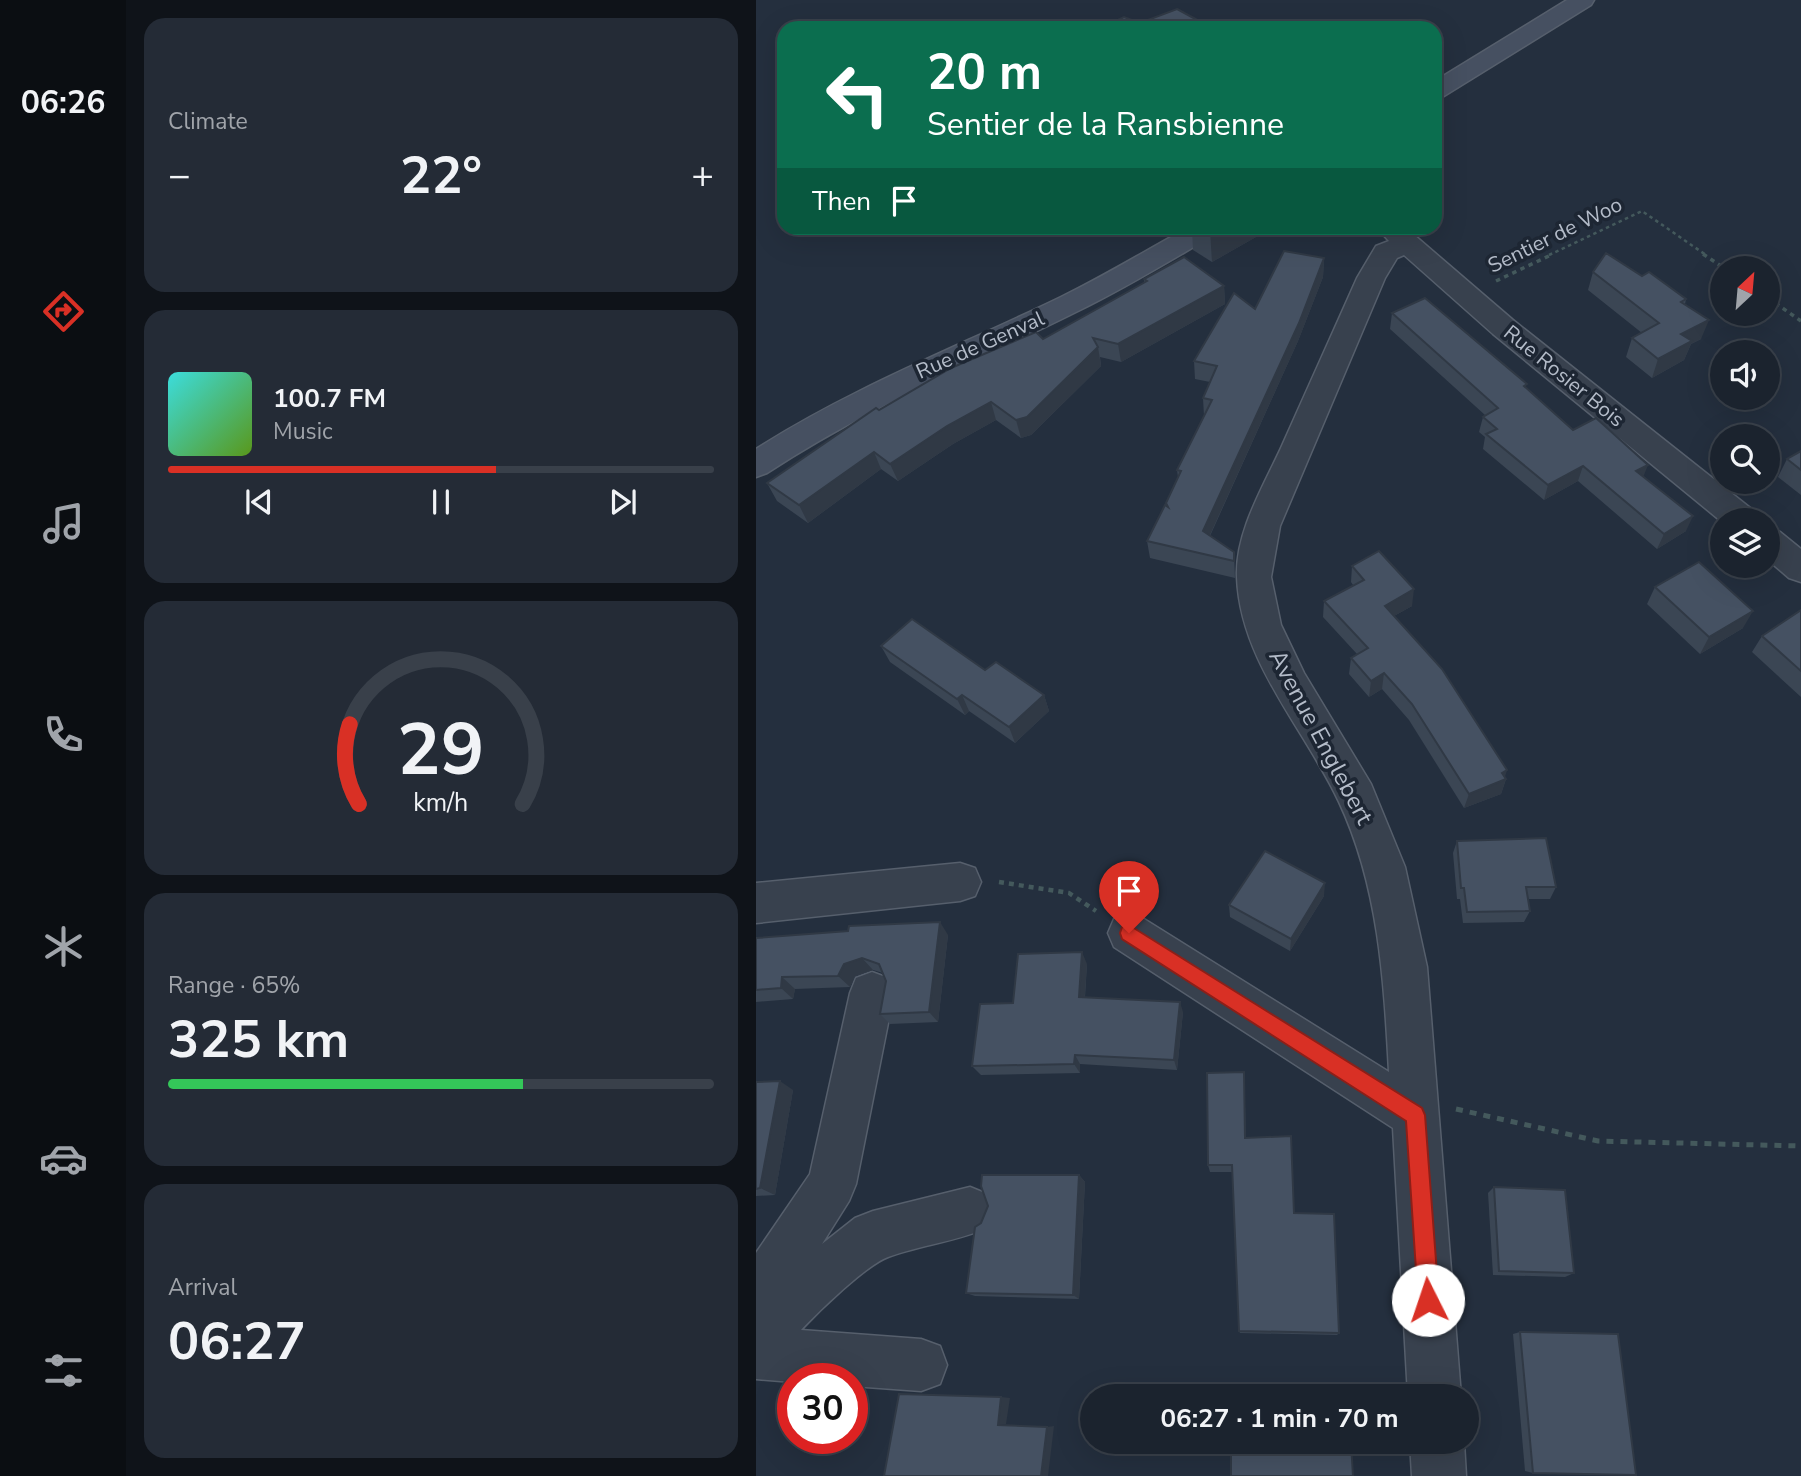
<!DOCTYPE html>
<html lang="en">
<head>
<meta charset="utf-8">
<style>
  :root { --surface:#1b232e; --page:#242b36; --text:#f1f3f6; --muted:#a0a4aa; --line:#39404a; --accent:#d93025 }
  body { margin:0; font-family:"Nunito Sans",sans-serif; background:var(--page); color:var(--text); height:100vh; display:flex; flex-direction:column; font-size:26px; white-space:nowrap }
  * { box-sizing:border-box; margin:0 }
  p { font-size:23px; color:var(--muted) }
  .icon { flex:none; width:38px; height:38px; fill:none; stroke:currentColor; stroke-width:2; stroke-linecap:round; stroke-linejoin:round }
  .map { position:relative; flex:1; overflow:hidden }
  .details { display:flex; flex-direction:column; gap:18px; padding:18px; background:#0f1319; width:630px }
  .details>* { flex:none }
  .banner { position:absolute; left:21px; top:21px; width:665px; height:214px; border-radius:21px; box-shadow:0 7px 28px #0002,0 0 0 2px var(--line); background:#0b6e4f; color:#fff; overflow:hidden }
  .needle { width:46px; rotate:26deg }
  .tools { position:absolute; left:954px; top:256px; display:grid; gap:14px }
  .tools a { display:grid; place-items:center; width:70px; height:70px; border-radius:50%; background:var(--surface); box-shadow:0 7px 28px #0002,0 0 0 2px var(--line); font-size:35px }
  .speed { position:absolute; left:21px; top:1363px; display:flex; gap:14px; font-size:35px; font-weight:700; text-align:center }
  .speed>* { display:grid; place-content:center; width:91px; height:91px; border-radius:50%; background:var(--surface); box-shadow:0 7px 28px #0002,0 0 0 2px var(--line); line-height:1 }
  .speed .limit { border:10px solid #d22; background:#fff; color:#111 }
  .pin { position:absolute; display:grid; place-items:center; width:60px; height:60px; color:#fff; margin:-72px -30px; border-radius:50% 50% 50% 0; rotate:-45deg; box-shadow:0 0 7px #0007 }
  .pin .icon { rotate:45deg }
  .me { position:absolute; width:77px; margin:-38px; rotate:356deg; stroke-linejoin:round; filter:drop-shadow(0 0 5px #0008) }
  .turn { display:flex; align-items:center; gap:24px; height:147px; padding:0 35px; font-size:32px }
  .turn .icon { width:91px; height:91px; stroke-width:2.5 }
  .turn b { display:block; font-size:49px; line-height:60px }
  .then { display:flex; align-items:center; height:66px; padding:0 35px; background:#0003; gap:14px; font-size:26px }
  .big { font-size:52px; font-weight:700; line-height:1.1 }
  .details .widget { flex:1; display:flex; flex-direction:column; justify-content:center; gap:10px; min-width:0; padding:0 24px; border-radius:21px; background:var(--page) }
  .details .dial { align-items:center; gap:0 }
  .dial svg { height:182px; overflow:visible; fill:none; stroke:var(--line); stroke-width:7; stroke-linecap:round; text-anchor:middle }
  .dial text { fill:var(--text); stroke:none }
  .song { display:flex; align-items:center; gap:21px }
  .cover { width:84px; height:84px; border-radius:10px; background:linear-gradient(135deg,hsl(180 70% 55%),hsl(90 70% 35%)) }
  .played { height:7px; border-radius:4px; background:linear-gradient(90deg,var(--accent) 60%,var(--line) 60%) }
  .keys { display:flex; justify-content:space-around; direction:ltr }
  .heat { display:flex; justify-content:space-between; align-items:center; font-size:38px; direction:ltr }
  .charge { height:10px; border-radius:5px; background:linear-gradient(90deg,#34c759 65%,var(--line) 0) }
  .trip { position:absolute; left:324px; top:1384px; width:399px; height:70px; border-radius:35px; background:var(--surface); box-shadow:0 7px 28px #0002,0 0 0 2px var(--line); font-weight:700; line-height:70px; text-align:center }
  main { display:flex; flex:1; min-height:0 }
  .tabs { display:flex; flex-direction:column; width:126px; justify-content:space-around; align-items:center; background:#0b0e12; color:var(--muted) }
  .tabs .icon { width:49px; height:49px }
  .tabs .current { color:var(--accent) }
  .tabs b { font-size:32px; color:var(--text) }
  .map>svg:first-child { display:block }
</style>
</head>
<body>
<main>
<nav class="tabs">
<b>06:26</b>
<svg class="icon current" aria-label="directions" viewBox="0 0 24 24"><path d="M12 3l9 9-9 9-9-9zM9 14v-3h6M13 9l2 2-2 2"/></svg>
<svg class="icon" aria-label="music" viewBox="0 0 24 24"><path d="M9 18V5l10-2v13"/><circle cx="6" cy="18" r="3"/><circle cx="16" cy="16" r="3"/></svg>
<svg class="icon" aria-label="phone" viewBox="0 0 24 24"><path d="M5 4h4l2 5-3 2q2 4 5 5l2-3 5 2v4C11 20 4 13 5 4z"/></svg>
<svg class="icon" aria-label="climate" viewBox="0 0 24 24"><path d="M12 3v18M4 7l16 10M4 17L20 7"/></svg>
<svg class="icon" aria-label="car" viewBox="0 0 24 24"><path d="M5 17H2v-5l4-1 3-4h7l3 4 3 1v5h-3M9 17h6M6 11h13"/><circle cx="7" cy="17" r="2"/><circle cx="17" cy="17" r="2"/></svg>
<svg class="icon" aria-label="filters" viewBox="0 0 24 24"><path d="M4 7h16M4 17h16"/><circle cx="9" cy="7" r="2"/><circle cx="15" cy="17" r="2"/></svg>
</nav>
<section class="details">
<div class="widget"><p>Climate</p>
<div class="heat"><a>−</a><b class="big">22°</b><a>+</a></div>
</div>
<div class="widget">
<div class="song"><i class="cover"></i><div><b>100.7 FM</b><p>Music</p></div></div>
<div class="played"></div>
<div class="keys"><svg class="icon" aria-label="previous" viewBox="0 0 24 24"><path d="M18 5L8 12l10 7zM5 5v14"/></svg><svg class="icon" aria-label="pause" viewBox="0 0 24 24"><path d="M8 5v14M16 5v14"/></svg><svg class="icon" aria-label="next" viewBox="0 0 24 24"><path d="M6 5l10 7-10 7zM19 5v14"/></svg></div>
</div>
<div class="widget dial"><svg viewBox="0 0 100 80">
<path d="M14 69A42 42 0 1 1 86 69"/>
<path d="M14 69A42 42 0 0 1 10 34" stroke="#d93025"/>
<text x="50" y="56" font-size="32" font-weight="700">29</text>
<text x="50" y="72" font-size="11">km/h</text>
</svg></div>
<div class="widget"><p>Range · 65%</p><b class="big">325 km</b><div class="charge"></div></div>
<div class="widget"><p>Arrival</p><b class="big">06:27</b></div>
</section>
<div class="map">
<svg width="1045" height="1476" viewBox="0 0 1045 1476">
  <rect width="100%" height="100%" fill="#242f3e"/>
  <g fill="none" stroke-linecap="round" stroke-linejoin="round">
    <defs>
      <g id="street">
        <path d="M621 228H650L757 320 998 511 1003 520H966V522L737 334 648 255 641 258 629 278 524 526 515 577 525 625 548 673 615 784 649 867 671 967 705 1396H652L637 1128 358 947 352 933 358 919 373 913 388 919 633 1072C628 981 623 887 583 802 549 729 484 662 481 577 479 533 507 487 525 448 550 391 576 335 601 278L620 246 633 241Z"/>
        <path d="M1012 528 1024 532 1045 549V582L1033 578 1012 560Z"/>
        <path d="M204 863 219 868 225 882 219 896 204 901 0 923V883Z"/>
        <path d="M116 972 132 978 138 993 100 1184 93 1201 66 1244 99 1218 117 1211 214 1187 231 1194 238 1211 231 1228C199 1242 164 1245 132 1257 110 1265 62 1312 45 1330L165 1339 184 1346 191 1365 184 1384 165 1391 96 1386V1379H37V1382L0 1379V1253L54 1174 94 993 100 978Z"/>
        <path d="M654 1442H708L710 1476H656Z"/>
      </g>
      <g id="secondary">
        <path d="M811 0H838L835 5 688 96 679 98V81Z"/>
        <path d="M431 228H464L460 234C415 260 371 287 324 310 218 363 112 407 11 473L0 477V449C97 387 202 347 305 297 348 276 389 251 431 228Z"/>
      </g>
    </defs>
    <use href="#street" stroke="#565f6c" stroke-width="3"/>
    <use href="#secondary" stroke="#565f6c" stroke-width="3"/>
    <path stroke="#44595c" stroke-width="2.5" stroke-dasharray="3.5 3.5" stroke-linecap="butt" d="M793 255 886 211 950 255"/>
    <g stroke="#44595c" stroke-width="3.5" stroke-dasharray="4.5 4.5" stroke-linecap="butt">
      <path d="M947 254 968 268"/>
      <path d="M740 281 797 254"/>
      <path d="M1012 298 1045 321"/>
    </g>
    <path stroke="#44595c" stroke-width="4.5" stroke-dasharray="5 5" stroke-linecap="butt" d="M243 882 313 893 340 911"/>
    <path stroke="#44595c" stroke-width="5" stroke-dasharray="7 7" stroke-linecap="butt" d="M700 1109 842 1141 1045 1146"/>
    <use href="#street" fill="#38414e" fill-rule="evenodd"/>
    <use href="#secondary" fill="#465061" fill-rule="evenodd"/>
  </g>
  <g fill="#3b4654">
    <path d="M400 228H427L413 235Z"/>
    <path d="M436 228H514V229L456 262 437 250Z"/>
    <path d="M568 258 567 277 542 341 454 536 478 552 479 578 394 558 391 541 410 506V503L422 477 421 470 448 416 447 398 454 382 439 379 438 361 499 309Z"/>
    <path d="M837 272 886 276 930 299 929 304 945 339 935 344 928 360 896 378 870 357 876 338 886 333 832 290Z"/>
    <path d="M388 279 468 286 469 304 365 362 344 357 345 366 275 435 265 438 240 420 197 444 142 481 125 469 52 523 21 501 11 483 123 410 287 339 388 283Z"/>
    <path d="M636 313 770 388 817 430 887 477 930 531 901 549 822 481 788 500 727 449 729 437 723 432 727 417 729 415 634 329Z"/>
    <path d="M1045 451V495L1022 477 1031 459Z"/>
    <path d="M596 566 656 606 638 616 750 779 745 794 708 808 653 720 626 689 613 697 593 674 595 658 601 654 567 617 568 601 597 585 595 582Z"/>
    <path d="M899 587 987 628 944 654 891 604Z"/>
    <path d="M1045 610V697L996 652 1006 636Z"/>
    <path d="M125 646 229 670 288 695 293 711 259 743 213 711 209 715 134 662Z"/>
    <path d="M701 841 800 887 794 899H772L774 911 768 922 707 923 704 899H701L697 853Z"/>
    <path d="M568 896 534 951 474 917 473 905Z"/>
    <path d="M192 935 182 1022 134 1024 124 1014 130 981 127 973 117 970 99 976 94 987 39 989 37 999 0 1002V938Z"/>
    <path d="M331 964 329 997 427 1012 421 1070 324 1064V1073L225 1075 216 1066 257 1003Z"/>
    <path d="M488 1072 490 1138 538 1213 583 1333 581 1335 484 1333 483 1331 476 1172H454L452 1165Z"/>
    <path d="M0 1082 37 1090 19 1195 0 1196Z"/>
    <path d="M323 1175 329 1182 323 1299 219 1296 210 1293Z"/>
    <path d="M738 1187 818 1273 809 1277 737 1275 732 1193Z"/>
    <path d="M764 1332 777 1473 769 1471 757 1334Z"/>
  </g>
  <g fill="#303945">
    <path d="M412 228H427L413 235Z"/>
    <path d="M457 228H514V229L456 262 454 229Z"/>
    <path d="M568 258 567 277 542 341 448 548 447 531Z"/>
    <path d="M468 286 469 304 365 362 362 344Z"/>
    <path d="M953 320 945 339 935 344 928 360 896 378 902 359 925 334Z"/>
    <path d="M342 347 345 366 275 435 265 438 260 420Z"/>
    <path d="M235 402 240 420 197 444 142 481 134 464 191 426Z"/>
    <path d="M118 452 125 469 52 523 43 505Z"/>
    <path d="M892 465 886 480 880 471Z"/>
    <path d="M827 466 822 481 788 500 792 485Z"/>
    <path d="M937 516 930 531 901 549 908 534Z"/>
    <path d="M658 589 656 606 627 622 629 606Z"/>
    <path d="M997 611 987 628 944 654 953 637Z"/>
    <path d="M628 673 626 689 613 697 615 681Z"/>
    <path d="M206 695 213 711 209 715 201 699Z"/>
    <path d="M288 695 293 711 259 743 253 727Z"/>
    <path d="M751 770 748 780 750 779 745 794 708 808 713 794 746 773Z"/>
    <path d="M569 883 568 896 534 951 535 939Z"/>
    <path d="M184 922 192 935 182 1022 173 1012Z"/>
    <path d="M326 952 331 964 328 1007 323 997Z"/>
    <path d="M106 958 117 970 99 976 94 987 82 976 88 964Z"/>
    <path d="M26 977 39 989 37 999 25 988Z"/>
    <path d="M424 1002 427 1012 421 1070 418 1060Z"/>
    <path d="M319 1055 324 1064V1073L318 1064Z"/>
    <path d="M24 1081 37 1090 19 1195 4 1188Z"/>
    <path d="M323 1175 329 1182 323 1299 317 1295Z"/>
    <path d="M245 1397 254 1398 250 1424 242 1425Z"/>
    <path d="M298 1426 292 1476H285L291 1427Z"/>
  </g>
  <g fill="#455162" stroke="#303945" stroke-width="2">
    <path d="M421 9 456 28H345L368 17 384 23Z"/>
    <path d="M528 251 568 258 543 323 447 531 478 552V561L391 541 409 505 412 507 410 503 425 471 421 470 456 400 447 398 461 366 438 361 478 293 499 309Z"/>
    <path d="M850 253 886 276 893 272 930 299 925 302 953 320 925 334 936 341 902 359 876 338 903 323 837 272Z"/>
    <path d="M428 257 468 286 362 344 337 338 342 347 271 417 260 420 235 402 191 426 134 464 118 452 43 505 11 483 120 408 123 410 195 368 280 332 287 339 391 281 388 279Z"/>
    <path d="M669 298 771 384 768 386 817 430 840 418 892 465 880 471 937 516 908 534 827 466 792 485 730 434 741 429 727 417 742 408 636 313Z"/>
    <path d="M1045 451V470L1031 459Z"/>
    <path d="M623 551 658 589 629 606 686 669 751 770 746 773 750 779 713 794 656 704 628 673 615 681 595 658 612 648 568 601 608 580 596 566Z"/>
    <path d="M943 562 997 611 953 637 899 587Z"/>
    <path d="M1045 610V671L1006 636Z"/>
    <path d="M156 619 229 670 240 662 288 695 253 727 206 695 201 699 125 646Z"/>
    <path d="M790 838 800 887H770L774 911 711 912 708 888H705L701 841Z"/>
    <path d="M509 851 569 883 535 939 473 905Z"/>
    <path d="M184 922 173 1012 124 1014 130 981 123 964 106 958 88 964 82 976 26 977 25 988 0 990V938L92 931 93 926Z"/>
    <path d="M326 952 323 997 424 1002 418 1060 319 1055 318 1064 216 1066 224 1004 257 1003 262 954Z"/>
    <path d="M488 1072 489 1138 535 1136 538 1213 578 1214 583 1333 483 1331 476 1165H452L451 1073Z"/>
    <path d="M24 1081 4 1188 0 1189V1082Z"/>
    <path d="M226 1175H323L317 1295 210 1293 219 1227 225 1223 232 1206 225 1186Z"/>
    <path d="M738 1187 809 1190 818 1273 743 1271Z"/>
    <path d="M764 1332 862 1334 880 1475 777 1473Z"/>
    <path d="M143 1394 245 1397 242 1425 291 1427 285 1476H128Z"/>
    <path d="M475 1442H595L597 1476H475Z"/>
  </g>
  <path fill="#d93025" stroke="#8d1f18" stroke-width="2" d="M373 925 666 1108 669 1115 683 1300 680 1308 672 1311 665 1308 662 1300 650 1121 366 939 364 933 366 927Z"/>
  <g text-anchor="middle" stroke-width="7" stroke-linejoin="round" paint-order="stroke">
    <g font-size="21" fill="#b4bcc9" stroke="#1d2633">
      <text transform="translate(799 235) rotate(-26)" y="7">Sentier de Woo</text>
      <text transform="translate(224 345) rotate(-24)" y="7">Rue de Genval</text>
      <text transform="translate(808 376) rotate(39)" y="7">Rue Rosier Bois</text>
    </g>
    <g font-size="24" fill="#b4bcc9" stroke="#1d2633">
      <text transform="translate(565 737) rotate(62)" y="8">Avenue Englebert</text>
    </g>
  </g>
</svg>
<div class="tools">
<a><svg class="needle" viewBox="-14 -14 28 28"><path d="M0-13l5 13h-10z" fill="#e53935"/><path d="M0 13l5-13h-10z" fill="#a0a4aa"/></svg></a>
<a><svg class="icon" aria-label="sound" viewBox="0 0 24 24"><path d="M4 9h4l5-4v14l-5-4H4zM17 9q2 3 0 6"/></svg></a>
<a><svg class="icon" aria-label="search" viewBox="0 0 24 24"><circle cx="10" cy="10" r="6"/><path d="M15 15l6 6"/></svg></a>
<a><svg class="icon" aria-label="layers" viewBox="0 0 24 24"><path d="M12 4l9 5-9 5-9-5zM3 14l9 5 9-5"/></svg></a>
</div>
<div class="speed"><div class="limit">30</div></div>
<div class="pin" style="left:373px;top:933px;background:#d93025"><svg class="icon" aria-label="arrive" viewBox="0 0 24 24"><path d="M6 21V4h12l-3 4 3 4H6"/></svg></div>
<svg class="me" style="left:672px;top:1300px" viewBox="-20 -20 40 40"><circle r="19" fill="#fff"/><path d="M0-13L10 11 0 6-10 11z" fill="#d93025"/></svg>
<div class="trip">06:27 · 1 min · 70 m</div>
<div class="banner">
<div class="turn"><svg class="icon" aria-label="left" viewBox="0 0 24 24"><path d="M17 20v-9H6M10 6l-5 5 5 5"/></svg><div><b>20 m</b>Sentier de la Ransbienne</div></div>
<div class="then">Then<svg class="icon" aria-label="arrive" viewBox="0 0 24 24"><path d="M6 21V4h12l-3 4 3 4H6"/></svg></div>
</div>
</div>
</main>
</body>
</html>
